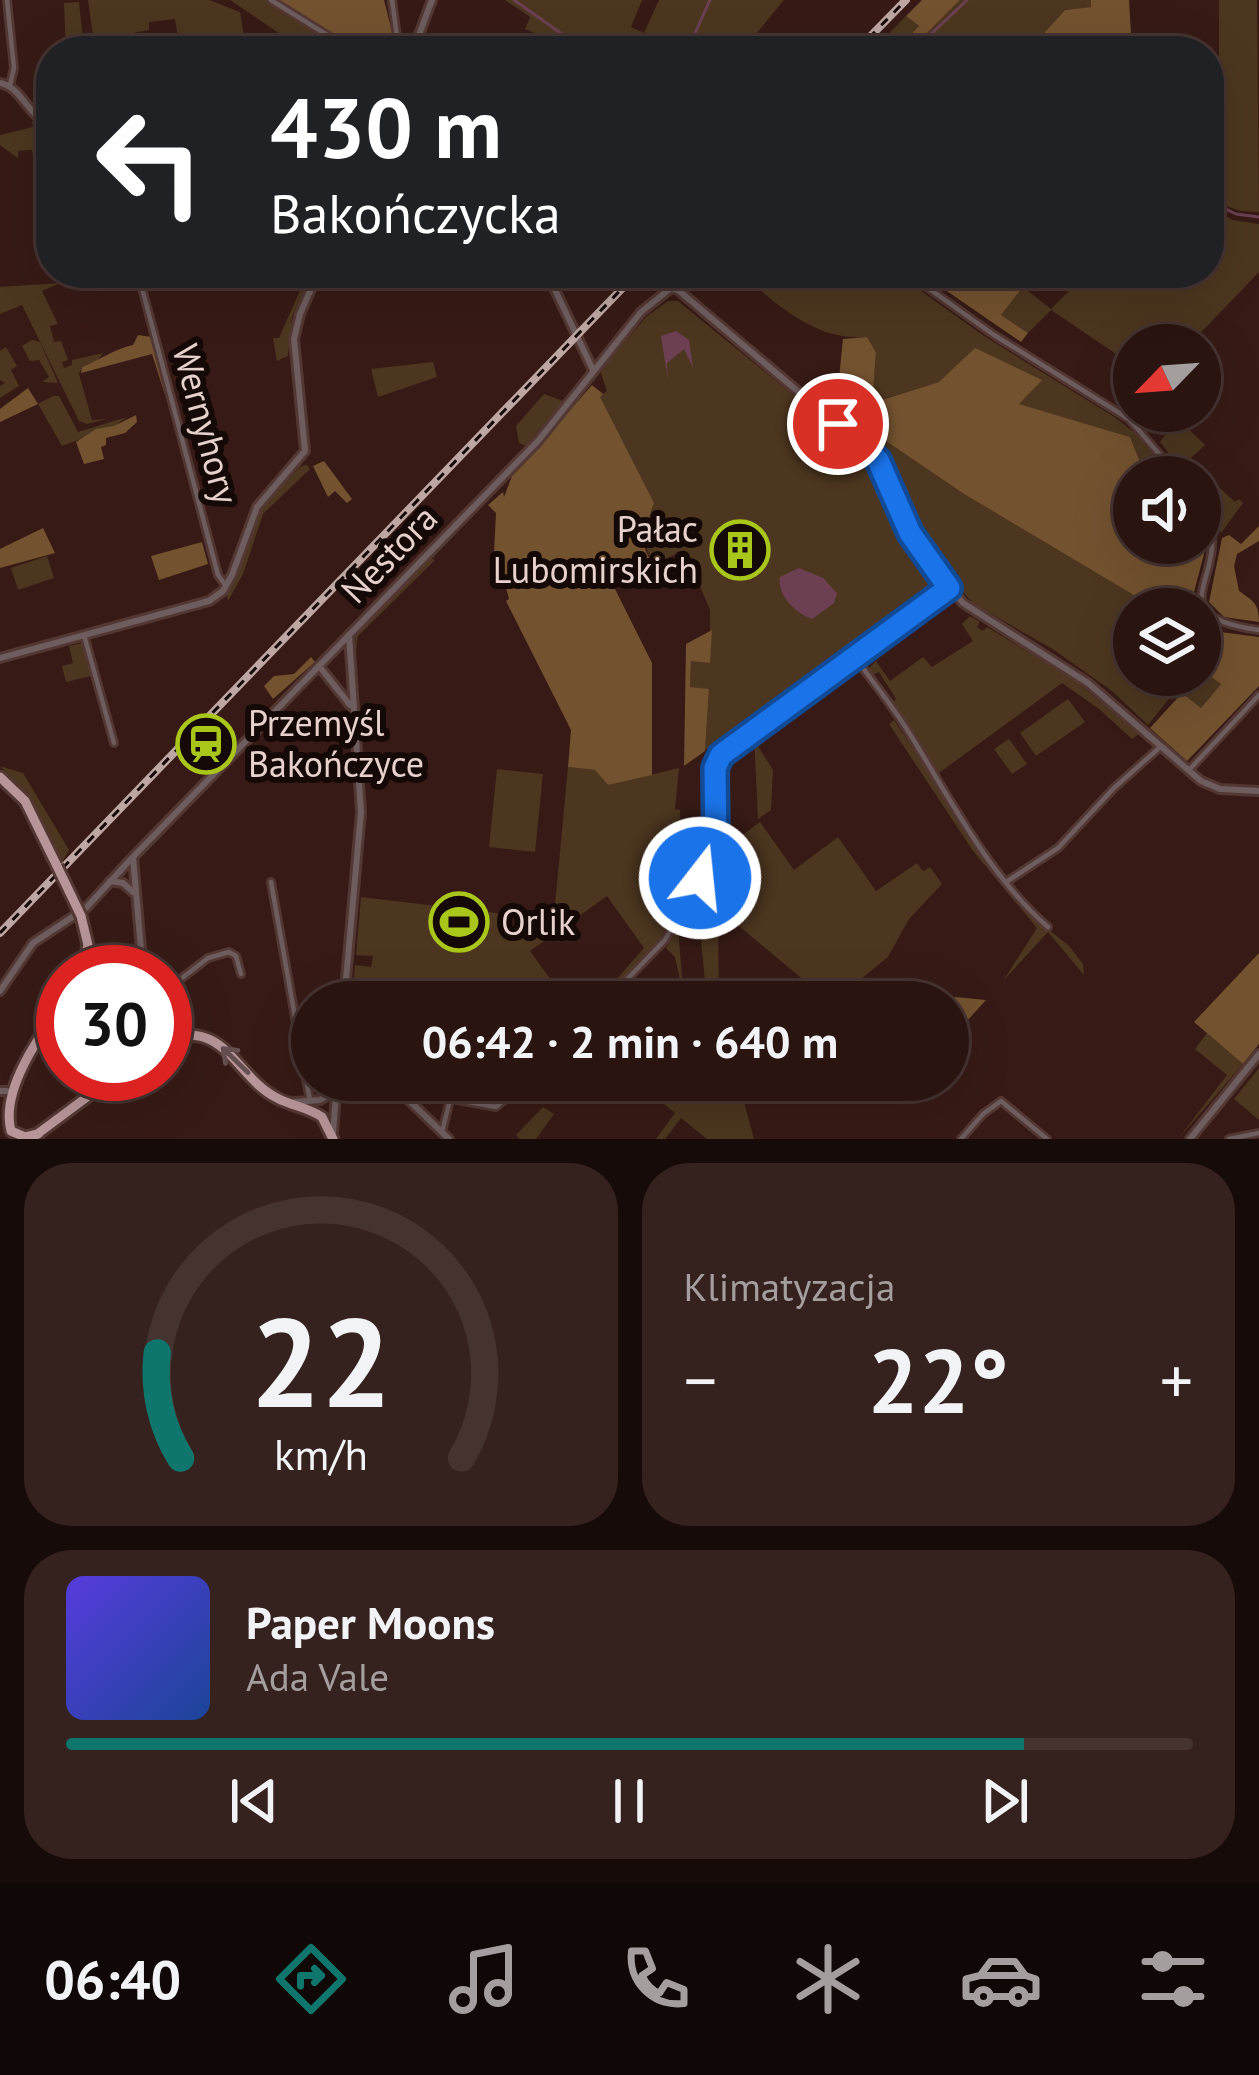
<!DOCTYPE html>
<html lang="pl">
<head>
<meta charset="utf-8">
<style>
  :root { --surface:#291410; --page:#35211e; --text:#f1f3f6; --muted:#a59e9f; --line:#453330; --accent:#0f766e }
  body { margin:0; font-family:"PT Sans",sans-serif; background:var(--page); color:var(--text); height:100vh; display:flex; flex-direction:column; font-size:45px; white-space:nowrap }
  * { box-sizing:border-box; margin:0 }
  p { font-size:39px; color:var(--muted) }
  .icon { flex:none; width:66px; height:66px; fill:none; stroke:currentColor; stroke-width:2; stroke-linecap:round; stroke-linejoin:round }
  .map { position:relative; height:1139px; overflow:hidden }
  .details { display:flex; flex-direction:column; gap:24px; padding:24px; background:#170b09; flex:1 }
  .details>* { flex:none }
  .guide { position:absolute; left:36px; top:36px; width:1188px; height:252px; border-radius:48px; box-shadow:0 12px 48px #0002,0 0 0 3px var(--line); background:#202124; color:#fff; overflow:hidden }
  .needle { width:78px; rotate:245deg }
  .fabs { position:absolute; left:1113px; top:324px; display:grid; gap:24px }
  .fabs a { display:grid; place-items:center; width:108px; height:108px; border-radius:50%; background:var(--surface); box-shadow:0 12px 48px #0002,0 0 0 3px var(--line); font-size:60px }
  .speed { position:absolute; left:36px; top:945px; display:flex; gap:24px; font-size:60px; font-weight:700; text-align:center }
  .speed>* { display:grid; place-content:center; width:156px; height:156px; border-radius:50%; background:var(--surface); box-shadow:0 12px 48px #0002,0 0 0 3px var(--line); line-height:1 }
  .speed .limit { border:18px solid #d22; background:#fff; color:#111 }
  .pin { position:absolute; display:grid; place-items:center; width:102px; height:102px; color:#fff; margin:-51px; border:6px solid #fff; border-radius:50%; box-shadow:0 3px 12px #0007 }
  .me { position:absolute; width:132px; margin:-66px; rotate:16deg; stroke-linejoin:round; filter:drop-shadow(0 0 9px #0008) }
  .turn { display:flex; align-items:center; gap:42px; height:252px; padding:0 36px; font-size:54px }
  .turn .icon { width:156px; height:156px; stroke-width:2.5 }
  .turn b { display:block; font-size:84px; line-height:102px }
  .big { font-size:90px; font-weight:700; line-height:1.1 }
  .details .widget { flex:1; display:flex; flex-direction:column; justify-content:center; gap:18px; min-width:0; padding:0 42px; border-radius:48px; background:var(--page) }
  .details .dial { align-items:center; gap:0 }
  .dial svg { height:312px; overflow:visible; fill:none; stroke:var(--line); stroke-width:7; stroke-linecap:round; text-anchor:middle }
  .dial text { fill:var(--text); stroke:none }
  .song { display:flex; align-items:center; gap:36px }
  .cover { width:144px; height:144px; border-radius:18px; background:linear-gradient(135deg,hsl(250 70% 55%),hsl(220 70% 35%)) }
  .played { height:12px; border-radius:6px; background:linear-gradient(90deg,var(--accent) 85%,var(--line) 85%) }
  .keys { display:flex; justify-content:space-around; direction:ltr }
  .heat { display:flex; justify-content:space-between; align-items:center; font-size:66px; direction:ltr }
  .details .tiles { flex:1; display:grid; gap:24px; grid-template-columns:1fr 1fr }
  .widget:last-child { grid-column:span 2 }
  .trip { position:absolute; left:291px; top:981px; width:678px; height:120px; border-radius:60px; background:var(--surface); box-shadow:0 12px 48px #0002,0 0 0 3px var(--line); font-weight:700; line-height:120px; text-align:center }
  .menu { display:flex; height:192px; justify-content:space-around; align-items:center; background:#100806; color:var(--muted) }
  .menu .icon { width:84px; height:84px }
  .menu .selected { color:var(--accent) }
  .menu b { font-size:54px; color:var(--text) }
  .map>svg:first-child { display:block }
</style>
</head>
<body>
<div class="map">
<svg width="1259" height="1139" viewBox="0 0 1259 1139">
  <rect width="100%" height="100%" fill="#371a15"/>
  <g fill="#4c361f">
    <path d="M88 0H209L240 12 246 48 214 51 211 40 179 43 175 19 149 22V30L133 33 134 46 95 51Z"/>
    <path d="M230 0H266L326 39 316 48 304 50Z"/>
    <path d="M505 0H642L631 27 644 33 659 0H784L746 46 751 51H512L518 34 552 48 556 42 525 29 530 17Z"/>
    <path d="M960 0H1091V7L1065 10 1045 32V51H909Z"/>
    <path d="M1219 0H1257L1259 212 1240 211 1219 203Z"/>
    <path d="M79 2 84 51H66L64 3Z"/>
    <path d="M906 16 919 26 895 51H872Z"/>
    <path d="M32 121 42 127 37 130 39 155 33 156 32 150 18 151V158L0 145V135L33 127Z"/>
    <path d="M1209 208 1233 220 1259 224V272L1189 345H1134V366L1051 310 1028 333 1001 315 1023 287 1051 309 1087 273H1209Z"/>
    <path d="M740 273H896L984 336 1116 418 1141 438 1171 477H1153L1140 462 1130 437 1018 404 1041 380 939 382 871 403 876 352 867 337C815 341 778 305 740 273Z"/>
    <path d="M305 279 307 283 292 317 288 356 277 361 273 338H279Z"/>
    <path d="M60 283 42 291 58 324 50 326 54 342 61 341 68 360 62 362 64 368 72 365V360L103 353 98 360 82 367 79 374 92 420 107 419 87 424 79 421 22 305 0 314V287Z"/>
    <path d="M668 301H678L869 457 878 470 908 547 938 585 936 591 722 749H705L709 690 690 687 691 660 710 662V610L685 550 652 565 599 396 607 391 600 370 647 316Z"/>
    <path d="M32 340 40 342 58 383 42 382 49 377 39 360 30 361 22 346Z"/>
    <path d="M6 347 17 366 11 370 19 386 0 398V386L5 383 0 380V351Z"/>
    <path d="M433 362 437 377 378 397 371 369Z"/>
    <path d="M544 394 563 401 526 446 519 443 516 426Z"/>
    <path d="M53 396H59L78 432 127 417 115 426 62 446 38 404Z"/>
    <path d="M1177 418 1205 445 1180 468 1160 442Z"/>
    <path d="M877 435 964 494 1157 609H1134V675H1188L1148 725 1112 691 1054 650 974 604 952 580 914 524 917 517 892 466 872 440Z"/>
    <path d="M1203 464 1199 469 1235 502 1239 499 1243 503 1221 533C1214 512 1200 499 1200 477H1188Z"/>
    <path d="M307 465 310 469 263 514 243 574 228 601 227 595 259 510 301 466Z"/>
    <path d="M47 556 54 578 18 590 11 568Z"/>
    <path d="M430 558 435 560 358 636 355 659 356 632Z"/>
    <path d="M970 616 980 622 977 627 983 631 987 627 1076 681 1139 734 1132 739 1099 709 1062 683 939 773 892 703 896 699 879 672 872 675 869 668 876 661 890 681 923 657 932 667 973 641 962 624Z"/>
    <path d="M82 643 91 676 66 682 62 666 73 663 69 646Z"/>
    <path d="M1200 669 1221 684 1201 708 1182 693 1200 675Z"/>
    <path d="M1068 699 1085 722 1036 756 1020 733Z"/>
    <path d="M789 710 795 713 756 743 773 770 771 810 758 819 754 736Z"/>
    <path d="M894 720 1020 906 1069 946 1083 964 1084 975 1048 932 1003 981 1037 928 973 851 889 724Z"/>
    <path d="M1009 739 1027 764 1012 774 994 749Z"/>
    <path d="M0 766 23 773 69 850 62 862 28 795Z"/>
    <path d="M568 767 596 770 608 785 679 768 675 809 680 810 681 842 712 843 658 942 617 983 615 981 644 948 607 896 530 951 567 1002H352L355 965 371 967 373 956 356 955 361 897 504 914 518 934 555 905Z"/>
    <path d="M497 769 543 774 535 852 489 847Z"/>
    <path d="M760 822 794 870 838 837 876 891 917 863 923 871 930 867 942 884 909 919 888 957 856 983 846 985 830 1002 721 911V901L728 900V881L720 880 719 854 727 855 729 850 725 848Z"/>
    <path d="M702 885 718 918 719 1002H707L699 920 688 910Z"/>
    <path d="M678 927 684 1002H660L680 980 675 957 666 948Z"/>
    <path d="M1207 1033 1243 1064 1178 1139 1227 1075 1195 1049Z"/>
    <path d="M1259 1068V1120L1234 1099Z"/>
    <path d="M635 1080H738L754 1139H707L681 1118 665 1139H656L675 1113Z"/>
    <path d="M543 1107 554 1114 536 1139H520L516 1135Z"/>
  </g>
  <g fill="#73522f">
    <path d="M277 0H384L397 51 337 38Z"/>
    <path d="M922 0H960L909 51H895L919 26 906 16Z"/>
    <path d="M1091 0H1129L1132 51H1045V32L1065 10 1091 7Z"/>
    <path d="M931 273H1034L1001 315 1028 333 1021 342 928 278Z"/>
    <path d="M138 335 152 337 166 398 152 354 81 373 82 367C100 360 112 350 133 345Z"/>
    <path d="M867 337 876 352 872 403 939 382 975 348 1042 380 1019 404 1130 437 1140 462 1153 477H1134V543H1200V534L1207 543 1194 592 1197 609H1157L964 494 877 435 824 390 839 378 843 339Z"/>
    <path d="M592 385 603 394 600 397 654 503 641 539 652 565 613 585 652 663V775L608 785 595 770 568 767 571 730 506 601 509 599 499 560 494 553 496 513 488 505 503 492 504 497 512 476Z"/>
    <path d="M28 388 38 404 0 422V409Z"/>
    <path d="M136 415 137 422 125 433 106 438V445L101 447 104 459 84 464 76 442 96 429 114 426Z"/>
    <path d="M324 461 352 499 347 503 335 491 328 497 313 466Z"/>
    <path d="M1259 526V541L1237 554 1234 566 1239 591C1253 601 1259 603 1259 622L1224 617 1209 602 1222 538 1229 535 1241 544Z"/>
    <path d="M43 528 55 553 0 568V549Z"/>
    <path d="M202 542 208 564 159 580 151 556Z"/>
    <path d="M1200 616 1220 632 1259 637V686L1187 761 1150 728 1182 693 1201 708 1221 684 1200 669 1212 650 1200 639Z"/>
    <path d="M712 630 710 663 691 661 690 687 709 689 705 751 684 766 686 644Z"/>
    <path d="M311 657 315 662 273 699 264 686 274 676 294 674Z"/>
    <path d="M1259 953V1044L1243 1064 1194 1022Z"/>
    <path d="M955 997 986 1000 948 1042 947 1002Z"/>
  </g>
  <g fill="#6c4052">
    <path d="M676 331 689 340 693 368 684 349 667 363 668 380 661 336Z"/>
    <path d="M799 568 823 578 837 593 834 603 812 619C795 613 777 595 780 577Z"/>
  </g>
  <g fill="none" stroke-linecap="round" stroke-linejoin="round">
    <g stroke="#6c4052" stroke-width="3">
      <path d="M514 0 586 51"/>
      <path d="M687 51 710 0"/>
      <path d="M913 51 967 0"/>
      <path d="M1209 201 1236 214 1259 217"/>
    </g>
    <defs>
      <g id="minor">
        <path d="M7 0 14 68 10 85"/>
        <path d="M271 0 335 40 382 51"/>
        <path d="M392 0 399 51"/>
        <path d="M312 51 335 40"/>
        <path d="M138 273 218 575 226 586"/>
        <path d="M907 273 994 335 1129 419 1179 477"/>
        <path d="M678 290 700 273"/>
        <path d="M1200 505C1244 571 1145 614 1259 630"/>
        <path d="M84 635 114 743"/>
        <path d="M854 656C872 681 892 705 908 731 950 798 988 875 1048 927"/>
        <path d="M1189 770 1259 695"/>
        <path d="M271 882 310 1101"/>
        <path d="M1006 882 1058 848 1114 788 1159 748"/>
        <path d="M165 991 208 958 229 952 236 956 241 974"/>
        <path d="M605 1002 665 940 714 854 715 768 721 755 949 588"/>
        <path d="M165 1011 176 1025"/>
        <path d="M397 1089 496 1107 526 1080"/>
        <path d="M442 1132 450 1100"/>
        <path d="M961 1139 983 1114 1001 1101 1047 1139"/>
        <path d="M1229 1139 1259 1133"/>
      </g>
      <g id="tertiary">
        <path d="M413 51 432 0"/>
        <path d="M0 83C24 88 27 118 51 123"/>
        <path d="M547 273 593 370"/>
        <path d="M0 658 209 601 223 591 232 575 257 507 305 451 294 339 300 314 318 273"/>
        <path d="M319 666 350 705"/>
        <path d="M110 881 123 883 133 892"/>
        <path d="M143 972 133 857 538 441 641 312 671 288 678 290 878 459 915 542 963 603 1088 683 1201 781 1220 789 1259 791"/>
        <path d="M0 991 33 943 86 908 131 859"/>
        <path d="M344 1002 361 812 349 635"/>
        <path d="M355 1080 397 1089 449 1139"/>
        <path d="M0 1091H7"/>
        <path d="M295 1102 320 1100 336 1091"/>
        <path d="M333 1134 337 1080"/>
        <path d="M1190 1139 1259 1054"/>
      </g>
      <g id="primary">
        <path d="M0 777 25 801 57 866"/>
        <path d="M81 916 88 945 82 972"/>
        <path d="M165 1040C226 1018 235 1077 277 1098 292 1106 307 1107 322 1117L333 1139"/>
        <path d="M38 1134 25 1137 11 1131C0 1090 40 1035 63 1003"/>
        <path d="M36 1135 118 1074"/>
      </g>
    </defs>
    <use href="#minor" stroke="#533732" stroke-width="10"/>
    <use href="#tertiary" stroke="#533732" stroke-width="12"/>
    <use href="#primary" stroke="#533732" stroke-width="15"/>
    <use href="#minor" stroke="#6d5d5e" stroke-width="4.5"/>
    <use href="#tertiary" stroke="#6d5d5e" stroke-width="6"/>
    <use href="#primary" stroke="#b79598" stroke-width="9"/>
    <defs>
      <g id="rail">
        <path d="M856 51 906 0"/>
        <path d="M0 933 637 273"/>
      </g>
    </defs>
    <use href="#rail" stroke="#bea7a3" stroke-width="8"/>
    <use href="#rail" stroke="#150907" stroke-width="3" stroke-dasharray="9" stroke-linecap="butt"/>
    <defs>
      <path id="primary-bridge" d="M57 866 81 916"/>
    </defs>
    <use href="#primary-bridge" stroke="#533732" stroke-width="15" stroke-linecap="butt"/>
    <use href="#primary-bridge" stroke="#b79598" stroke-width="9"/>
  </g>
  <defs><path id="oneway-shaft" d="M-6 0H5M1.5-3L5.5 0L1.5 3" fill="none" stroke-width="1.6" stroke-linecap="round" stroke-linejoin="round" transform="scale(3)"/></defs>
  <use stroke="#664f50" href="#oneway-shaft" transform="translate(235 1060) rotate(-136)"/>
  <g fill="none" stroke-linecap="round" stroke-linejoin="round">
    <defs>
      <path id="route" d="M700 878 716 848 715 768 721 755 949 588 910 533 878 460 838 424"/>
    </defs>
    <use href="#route" stroke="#114b97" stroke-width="30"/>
    <use href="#route" stroke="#1a73e8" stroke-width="21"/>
  </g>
  <defs>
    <symbol id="building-ring" viewBox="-11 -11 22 22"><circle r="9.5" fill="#150907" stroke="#a9c71a" stroke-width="1.5"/><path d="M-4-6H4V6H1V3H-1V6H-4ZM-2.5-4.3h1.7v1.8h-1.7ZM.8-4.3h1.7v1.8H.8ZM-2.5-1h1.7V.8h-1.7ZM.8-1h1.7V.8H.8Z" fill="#a9c71a"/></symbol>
    <symbol id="station-ring" viewBox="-11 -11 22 22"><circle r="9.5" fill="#150907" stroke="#a9c71a" stroke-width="1.5"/><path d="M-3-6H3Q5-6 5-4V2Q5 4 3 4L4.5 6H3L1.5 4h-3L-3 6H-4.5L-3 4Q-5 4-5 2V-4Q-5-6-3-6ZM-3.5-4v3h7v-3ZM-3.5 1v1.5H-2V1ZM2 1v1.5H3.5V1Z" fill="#a9c71a"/></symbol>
    <symbol id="stadium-ring" viewBox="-11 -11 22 22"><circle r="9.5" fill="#150907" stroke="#a9c71a" stroke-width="1.5"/><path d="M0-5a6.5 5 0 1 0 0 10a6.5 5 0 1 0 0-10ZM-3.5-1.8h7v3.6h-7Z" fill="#a9c71a"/></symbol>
  </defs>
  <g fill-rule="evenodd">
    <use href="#building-ring" x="707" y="517" width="66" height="66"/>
    <use href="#station-ring" x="173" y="711" width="66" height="66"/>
    <use href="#stadium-ring" x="426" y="889" width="66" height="66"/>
  </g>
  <g text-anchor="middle" stroke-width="12" stroke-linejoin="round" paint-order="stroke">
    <g font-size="36" fill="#e6d1cd" stroke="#150907">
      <text transform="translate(206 424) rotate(75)" y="13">Wernyhory</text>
      <text transform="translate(389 554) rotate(-46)" y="13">Nestora</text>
    </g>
    <g font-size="36" fill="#e6d1cd" stroke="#150907" text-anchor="start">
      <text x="698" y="542" text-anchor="end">Pałac<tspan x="698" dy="41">Lubomirskich</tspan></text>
      <text x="248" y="736">Przemyśl<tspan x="248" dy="41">Bakończyce</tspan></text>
      <text x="501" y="935">Orlik</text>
    </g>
  </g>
</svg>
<div class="fabs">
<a><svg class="needle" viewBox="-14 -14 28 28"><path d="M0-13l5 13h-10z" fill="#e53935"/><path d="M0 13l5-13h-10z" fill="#a59e9f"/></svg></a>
<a><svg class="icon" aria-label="sound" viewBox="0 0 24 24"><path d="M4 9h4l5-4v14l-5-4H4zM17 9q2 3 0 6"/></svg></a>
<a><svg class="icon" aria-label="layers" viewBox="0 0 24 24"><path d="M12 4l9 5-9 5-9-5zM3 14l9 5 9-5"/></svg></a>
</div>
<div class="speed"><div class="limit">30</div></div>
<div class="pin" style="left:838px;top:424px;background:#d93025"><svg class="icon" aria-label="arrive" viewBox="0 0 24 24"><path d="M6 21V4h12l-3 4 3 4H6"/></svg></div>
<svg class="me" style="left:700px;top:878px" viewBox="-20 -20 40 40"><circle r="17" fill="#1a73e8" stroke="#fff" stroke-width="3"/><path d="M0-11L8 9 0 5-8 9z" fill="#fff"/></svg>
<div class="trip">06:42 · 2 min · 640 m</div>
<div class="guide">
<div class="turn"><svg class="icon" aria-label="left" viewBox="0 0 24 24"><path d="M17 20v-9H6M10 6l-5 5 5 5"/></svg><div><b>430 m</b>Bakończycka</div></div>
</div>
</div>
<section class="details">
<div class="tiles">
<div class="widget dial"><svg viewBox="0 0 100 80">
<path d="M14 69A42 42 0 1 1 86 69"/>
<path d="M14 69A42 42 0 0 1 8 42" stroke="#0f766e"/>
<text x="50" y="56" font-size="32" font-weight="700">22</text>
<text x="50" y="72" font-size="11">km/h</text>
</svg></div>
<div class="widget"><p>Klimatyzacja</p>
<div class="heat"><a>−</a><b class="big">22°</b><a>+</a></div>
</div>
<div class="widget">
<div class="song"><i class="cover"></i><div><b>Paper Moons</b><p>Ada Vale</p></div></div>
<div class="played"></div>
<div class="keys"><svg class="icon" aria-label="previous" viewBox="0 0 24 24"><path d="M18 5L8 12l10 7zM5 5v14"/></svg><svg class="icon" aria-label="pause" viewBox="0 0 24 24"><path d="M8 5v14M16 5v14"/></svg><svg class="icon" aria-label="next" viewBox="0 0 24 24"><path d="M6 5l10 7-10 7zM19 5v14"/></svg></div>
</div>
</div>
</section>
<nav class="menu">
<b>06:40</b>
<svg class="icon selected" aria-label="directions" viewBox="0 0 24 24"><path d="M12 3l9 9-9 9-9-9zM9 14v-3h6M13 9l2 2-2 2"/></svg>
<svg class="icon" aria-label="music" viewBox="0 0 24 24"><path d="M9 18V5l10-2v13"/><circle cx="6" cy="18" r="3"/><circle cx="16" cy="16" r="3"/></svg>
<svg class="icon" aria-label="phone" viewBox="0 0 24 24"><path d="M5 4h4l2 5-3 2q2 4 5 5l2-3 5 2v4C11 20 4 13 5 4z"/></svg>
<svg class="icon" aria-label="climate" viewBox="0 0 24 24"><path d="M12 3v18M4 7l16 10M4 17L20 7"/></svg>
<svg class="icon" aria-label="car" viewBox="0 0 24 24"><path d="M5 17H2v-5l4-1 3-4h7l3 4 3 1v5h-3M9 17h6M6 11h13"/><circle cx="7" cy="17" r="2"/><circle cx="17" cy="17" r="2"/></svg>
<svg class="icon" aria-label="filters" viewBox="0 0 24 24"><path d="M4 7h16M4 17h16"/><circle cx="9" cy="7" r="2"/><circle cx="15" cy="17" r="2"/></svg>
</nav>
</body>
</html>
